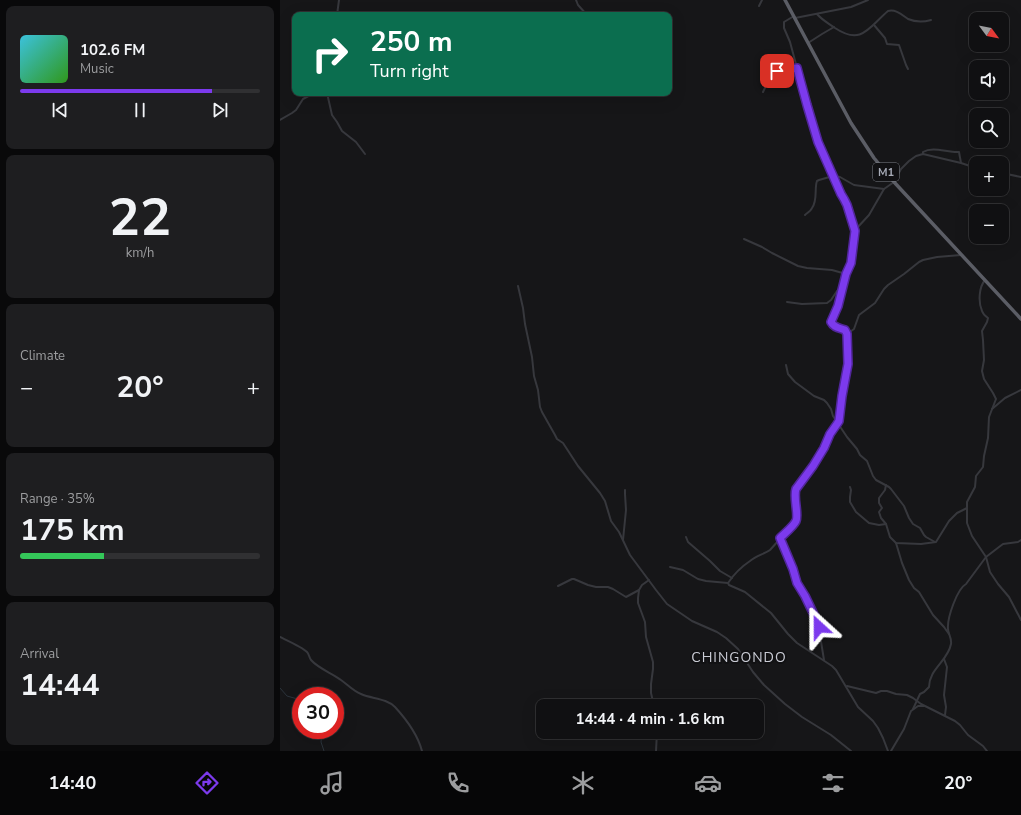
<!DOCTYPE html>
<html lang="en">
<head>
<meta charset="utf-8">
<style>
  :root { --surface:#101012; --page:#1e1e20; --text:#f1f3f6; --muted:#9c9d9f; --line:#303032; --accent:#7c3aed }
  body { margin:0; font-family:"Nunito Sans",sans-serif; background:var(--page); color:var(--text); height:100vh; display:flex; flex-direction:column; font-size:15px; white-space:nowrap }
  * { box-sizing:border-box; margin:0 }
  p { font-size:13px; color:var(--muted) }
  .icon { flex:none; width:22px; height:22px; fill:none; stroke:currentColor; stroke-width:2; stroke-linecap:round; stroke-linejoin:round }
  .map { position:relative; flex:1; overflow:hidden }
  .panel { display:flex; flex-direction:column; gap:6px; padding:6px; background:#09090a; width:280px }
  .panel>* { flex:none }
  .guide { position:absolute; left:12px; top:12px; width:380px; height:84px; border-radius:8px; box-shadow:0 4px 16px #0002,0 0 0 1px var(--line); background:#0b6e4f; color:#fff; overflow:hidden }
  .needle { width:26px; rotate:122deg }
  .tools { position:absolute; left:689px; top:12px; display:grid; gap:8px }
  .tools a { display:grid; place-items:center; width:40px; height:40px; border-radius:8px; background:var(--surface); box-shadow:0 4px 16px #0002,0 0 0 1px var(--line); font-size:20px }
  .speed { position:absolute; left:12px; top:687px; display:flex; gap:8px; font-size:20px; font-weight:700; text-align:center }
  .speed>* { display:grid; place-content:center; width:52px; height:52px; border-radius:50%; background:var(--surface); box-shadow:0 4px 16px #0002,0 0 0 1px var(--line); line-height:1 }
  .speed .limit { border:6px solid #d22; background:#fff; color:#111 }
  .pin { position:absolute; display:grid; place-items:center; width:34px; height:34px; color:#fff; margin:-17px; border-radius:8px; box-shadow:0 2px 6px #0006 }
  .me { position:absolute; width:44px; margin:-22px; rotate:336deg; stroke-linejoin:round; filter:drop-shadow(0 0 3px #0008) }
  .turn { display:flex; align-items:center; gap:14px; height:84px; padding:0 12px; font-size:18px }
  .turn .icon { width:52px; height:52px; stroke-width:2.5 }
  .turn b { display:block; font-size:28px; line-height:34px }
  .big { font-size:30px; font-weight:700; line-height:1.1 }
  .panel .card { flex:1; display:flex; flex-direction:column; justify-content:center; gap:6px; min-width:0; padding:0 14px; border-radius:8px; background:var(--page) }
  .panel .dial { align-items:center; gap:0 }
  .dial b { font-size:52px; line-height:1 }
  .song { display:flex; align-items:center; gap:12px }
  .cover { width:48px; height:48px; border-radius:6px; background:linear-gradient(135deg,hsl(190 70% 55%),hsl(110 70% 35%)) }
  .played { height:4px; border-radius:2px; background:linear-gradient(90deg,var(--accent) 80%,var(--line) 80%) }
  .keys { display:flex; justify-content:space-around; direction:ltr }
  .heat { display:flex; justify-content:space-between; align-items:center; font-size:22px; direction:ltr }
  .charge { height:6px; border-radius:3px; background:linear-gradient(90deg,#34c759 35%,var(--line) 0) }
  .trip { position:absolute; left:256px; top:699px; width:228px; height:40px; border-radius:8px; background:var(--surface); box-shadow:0 4px 16px #0002,0 0 0 1px var(--line); font-weight:700; line-height:40px; text-align:center }
  .menu { display:flex; height:64px; justify-content:space-around; align-items:center; background:#060607; color:var(--muted) }
  .menu .icon { width:28px; height:28px }
  .menu .active { color:var(--accent) }
  .menu b { font-size:18px; color:var(--text) }
  main { display:flex; flex:1; min-height:0 }
  .map>svg:first-child { display:block }
</style>
</head>
<body>
<main>
<section class="panel">
<div class="card">
<div class="song"><i class="cover"></i><div><b>102.6 FM</b><p>Music</p></div></div>
<div class="played"></div>
<div class="keys"><svg class="icon" aria-label="previous" viewBox="0 0 24 24"><path d="M18 5L8 12l10 7zM5 5v14"/></svg><svg class="icon" aria-label="pause" viewBox="0 0 24 24"><path d="M8 5v14M16 5v14"/></svg><svg class="icon" aria-label="next" viewBox="0 0 24 24"><path d="M6 5l10 7-10 7zM19 5v14"/></svg></div>
</div>
<div class="card dial"><b>22</b><p>km/h</p></div>
<div class="card"><p>Climate</p>
<div class="heat"><a>−</a><b class="big">20°</b><a>+</a></div>
</div>
<div class="card"><p>Range · 35%</p><b class="big">175 km</b><div class="charge"></div></div>
<div class="card"><p>Arrival</p><b class="big">14:44</b></div>
</section>
<div class="map">
<svg width="741" height="751" viewBox="0 0 741 751">
  <rect width="100%" height="100%" fill="#161618"/>
  <g fill="none" stroke-linecap="round" stroke-linejoin="round">
    <g stroke="#2c343c" stroke-width="1">
      <path d="M0 688 7 696 21 700"/>
      <path d="M41 730 42 732 41 742 44 751"/>
    </g>
    <g stroke="#37383d" stroke-width="2">
      <path d="M296 0 298 5 307 15"/>
      <path d="M479 6 482 0"/>
      <path d="M537 14C542 20 548 23 555 28 582 46 589 27 608 11 616 9 622 15 628 19 635 22 644 22 651 20"/>
      <path d="M57 15 59 0"/>
      <path d="M514 16 504 22V28L510 42 527 105 538 142 561 195C570 205 570 219 575 231"/>
      <path d="M515 18 571 7 588 0"/>
      <path d="M594 25 605 38 607 44 619 45 626 65 628 69"/>
      <path d="M528 43 542 34 554 27"/>
      <path d="M483 92 492 73 517 68"/>
      <path d="M47 93 52 115 57 122 62 131 76 142 85 154"/>
      <path d="M0 120 12 113 16 110 23 99 34 93"/>
      <path d="M643 154V152C653 146 668 153 679 152L681 163"/>
      <path d="M722 173 741 177"/>
      <path d="M525 215C527 213 531 211 532 208 538 200 534 189 537 181L539 180 553 176 560 177 574 185 604 189"/>
      <path d="M464 239 482 247 492 253 518 266 527 268 552 270 566 274"/>
      <path d="M705 280C699 287 698 302 702 311 703 314 705 316 708 318L707 322 702 331 703 340 704 360 702 371 704 379 713 393 716 399 709 417 708 438 704 456 703 467 696 476 695 487 687 502V523L692 536 706 557 710 572 718 584 729 597 741 620"/>
      <path d="M238 286 243 308 245 324 252 357 254 376 258 390 260 407 262 412 275 435 277 439 283 443 298 466 320 493 325 501 331 521 339 532 350 555 376 590 387 604 412 621 437 632 446 638 458 649 473 672 484 685 505 704 522 717 551 735 571 751"/>
      <path d="M507 302 522 304 547 303 551 300 557 291 562 287"/>
      <path d="M567 334 574 329 579 315 595 303 604 289 608 285 624 274 639 262 643 260 657 257 681 255"/>
      <path d="M506 365 508 374 515 382 534 396 544 400 547 403 551 409 553 416 567 437 577 449 580 455 587 461 593 476 596 480 609 487 611 489 624 506 629 518 633 524 640 528 644 535 646 537 655 542"/>
      <path d="M712 409 725 398 741 390"/>
      <path d="M606 485 605 490 599 498V503L602 508 599 512 601 518 606 524 610 537 616 543 641 544 656 542 669 521 677 513 687 508"/>
      <path d="M570 487 571 490 570 497V502L576 512 589 523 599 525 606 524"/>
      <path d="M406 537 408 542 430 561 440 571 452 578"/>
      <path d="M500 538 513 569 517 583 525 596 538 623 544 660"/>
      <path d="M343 540 346 510 345 494V490"/>
      <path d="M616 543 622 563 629 580 634 588 639 592 653 615 664 627 669 634"/>
      <path d="M390 567 403 570 418 579 426 581 448 583 449 585 465 592 491 613 508 634 517 643 552 666 556 670 578 707 593 721 598 728 603 738 608 751"/>
      <path d="M369 580 362 585 359 590 358 598V603L365 622 366 637 373 662V669L371 684V693L374 706"/>
      <path d="M448 583C454 574 461 567 470 561 476 556 484 554 490 550L516 521 517 517 515 507V491L533 466 544 448 550 434 557 425 559 421 562 396 568 364 567 334 565 330C560 328 554 328 551 322L558 306 566 274 571 263 574 234 577 228 589 215 604 189 614 182 621 169 629 161 636 156 643 154 681 163 696 168"/>
      <path d="M278 586 292 579H294L308 585 316 587H328L333 589 346 597 359 590"/>
      <path d="M0 637C6 640 22 647 27 652 29 654 29 657 31 660 39 669 52 673 61 680 68 685 73 691 81 694 92 699 106 698 115 707 126 719 138 736 142 751"/>
      <path d="M664 659 667 667 664 695 666 707 665 715"/>
      <path d="M567 686 596 693 601 691H607L616 694 627 695 633 698 641 704 675 721 680 725 688 735 703 746 707 751"/>
      <path d="M633 709 640 694 644 692 649 687C649 669 668 661 671 644 672 638 668 634 668 629 667 618 677 589 686 584L706 557 719 547 723 544 738 542 741 540"/>
      <path d="M376 751 377 732"/>
      <path d="M611 751 624 729 631 711 638 706H644"/>
    </g>
    <path stroke="#5b5d65" stroke-width="3.5" d="M505 0 571 123 594 158 614 182 741 319"/>
  </g>
  <g fill="none" stroke-linecap="round" stroke-linejoin="round">
    <defs>
      <path id="route" d="M497 71 517 68 527 105 538 142 561 194 564 199 567 205 575 231 571 263 566 274 558 306 551 322C554 328 560 328 565 330L567 334 568 364 562 396 559 421 557 424 550 434 544 448 533 466 516 489C513 497 519 515 516 521 513 527 505 533 500 538L513 569 517 583 525 596 536 619 539 627"/>
    </defs>
    <use href="#route" stroke="#51269a" stroke-width="10"/>
    <use href="#route" stroke="#7c3aed" stroke-width="7"/>
  </g>
  <g text-anchor="middle" stroke-width="4" stroke-linejoin="round" paint-order="stroke">
    <rect fill="#111113" stroke="#7b7e86" stroke-width="1" x="593" y="163" width="26" height="18" rx="3"/>
    <g font-size="11" font-weight="bold" fill="#a8acb8">
      <text x="606" y="176">M1</text>
    </g>
    <g font-size="14" letter-spacing="1" fill="#c9cbd4" stroke="#111113">
      <text x="459" y="662">CHINGONDO</text>
    </g>
  </g>
</svg>
<div class="tools">
<a><svg class="needle" viewBox="-14 -14 28 28"><path d="M0-13l5 13h-10z" fill="#e53935"/><path d="M0 13l5-13h-10z" fill="#9c9d9f"/></svg></a>
<a><svg class="icon" aria-label="sound" viewBox="0 0 24 24"><path d="M4 9h4l5-4v14l-5-4H4zM17 9q2 3 0 6"/></svg></a>
<a><svg class="icon" aria-label="search" viewBox="0 0 24 24"><circle cx="10" cy="10" r="6"/><path d="M15 15l6 6"/></svg></a>
<a>+</a>
<a>−</a>
</div>
<div class="speed"><div class="limit">30</div></div>
<div class="pin" style="left:497px;top:71px;background:#d93025"><svg class="icon" aria-label="arrive" viewBox="0 0 24 24"><path d="M6 21V4h12l-3 4 3 4H6"/></svg></div>
<svg class="me" style="left:539px;top:627px" viewBox="-20 -20 40 40"><path d="M0-17L14 15 0 8-14 15z" fill="#7c3aed" stroke="#fff" stroke-width="4"/></svg>
<div class="trip">14:44 · 4 min · 1.6 km</div>
<div class="guide">
<div class="turn"><svg class="icon" aria-label="right" viewBox="0 0 24 24"><path d="M7 20v-9h11M14 6l5 5-5 5"/></svg><div><b>250 m</b>Turn right</div></div>
</div>
</div>
</main>
<nav class="menu">
<b>14:40</b>
<svg class="icon active" aria-label="directions" viewBox="0 0 24 24"><path d="M12 3l9 9-9 9-9-9zM9 14v-3h6M13 9l2 2-2 2"/></svg>
<svg class="icon" aria-label="music" viewBox="0 0 24 24"><path d="M9 18V5l10-2v13"/><circle cx="6" cy="18" r="3"/><circle cx="16" cy="16" r="3"/></svg>
<svg class="icon" aria-label="phone" viewBox="0 0 24 24"><path d="M5 4h4l2 5-3 2q2 4 5 5l2-3 5 2v4C11 20 4 13 5 4z"/></svg>
<svg class="icon" aria-label="climate" viewBox="0 0 24 24"><path d="M12 3v18M4 7l16 10M4 17L20 7"/></svg>
<svg class="icon" aria-label="car" viewBox="0 0 24 24"><path d="M5 17H2v-5l4-1 3-4h7l3 4 3 1v5h-3M9 17h6M6 11h13"/><circle cx="7" cy="17" r="2"/><circle cx="17" cy="17" r="2"/></svg>
<svg class="icon" aria-label="filters" viewBox="0 0 24 24"><path d="M4 7h16M4 17h16"/><circle cx="9" cy="7" r="2"/><circle cx="15" cy="17" r="2"/></svg>
<b>20°</b>
</nav>
</body>
</html>
